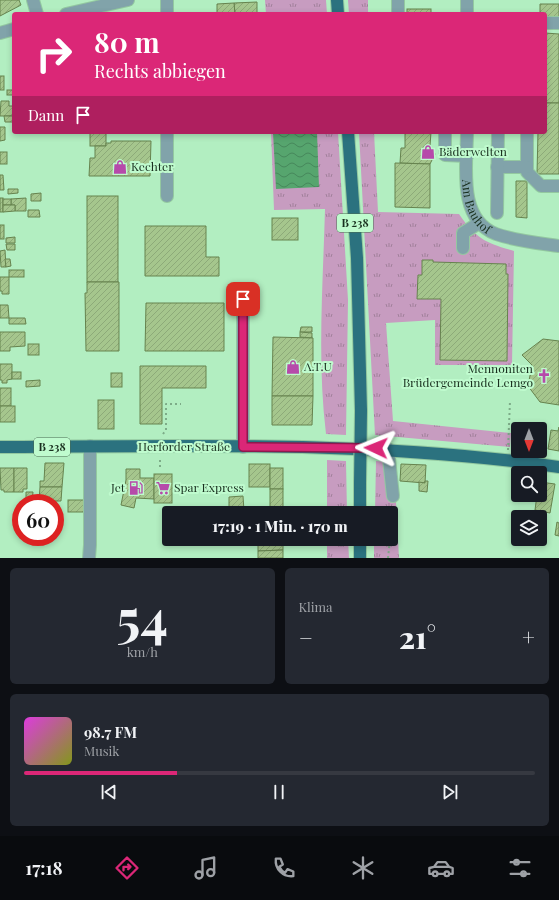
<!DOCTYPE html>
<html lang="de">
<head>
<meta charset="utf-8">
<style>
  :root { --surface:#171b24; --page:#242831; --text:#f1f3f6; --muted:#9ea1a6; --line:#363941; --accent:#db2777 }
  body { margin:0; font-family:"Playfair Display",serif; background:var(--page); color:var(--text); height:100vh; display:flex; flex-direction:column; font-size:15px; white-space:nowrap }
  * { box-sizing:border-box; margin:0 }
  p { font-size:13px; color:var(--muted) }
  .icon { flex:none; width:22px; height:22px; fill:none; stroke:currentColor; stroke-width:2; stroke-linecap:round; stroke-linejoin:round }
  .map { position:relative; height:558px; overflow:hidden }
  .side { display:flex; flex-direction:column; gap:10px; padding:10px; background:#0d0f14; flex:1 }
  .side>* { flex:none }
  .hud { position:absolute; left:12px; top:12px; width:535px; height:122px; border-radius:4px; box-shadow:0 2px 6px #0003; background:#db2777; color:#fff; overflow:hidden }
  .needle { width:26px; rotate:180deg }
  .buttons { position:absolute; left:511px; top:422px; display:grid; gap:8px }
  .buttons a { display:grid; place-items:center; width:36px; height:36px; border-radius:4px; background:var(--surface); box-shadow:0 2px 6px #0003; font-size:20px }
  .speed { position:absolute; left:12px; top:494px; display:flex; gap:8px; font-size:20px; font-weight:700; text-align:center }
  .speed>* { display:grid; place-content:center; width:52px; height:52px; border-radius:50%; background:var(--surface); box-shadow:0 2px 6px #0003; line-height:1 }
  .speed .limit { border:6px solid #d22; background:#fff; color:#111 }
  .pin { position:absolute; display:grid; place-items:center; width:34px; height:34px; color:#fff; margin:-17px; border-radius:8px; box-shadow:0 2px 6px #0006 }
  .me { position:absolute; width:44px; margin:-22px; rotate:272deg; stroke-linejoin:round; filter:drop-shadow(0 0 3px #0008) }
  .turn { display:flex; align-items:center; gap:14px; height:84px; padding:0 16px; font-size:18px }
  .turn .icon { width:52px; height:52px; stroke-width:2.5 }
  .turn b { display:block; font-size:28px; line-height:34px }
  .then { display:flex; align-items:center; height:38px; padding:0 16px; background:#0003; gap:8px; font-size:15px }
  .big { font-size:30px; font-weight:800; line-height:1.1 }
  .side .card { flex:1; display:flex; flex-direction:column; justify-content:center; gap:6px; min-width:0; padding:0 14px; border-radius:6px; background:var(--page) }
  .side .dial { align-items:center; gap:0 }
  .dial b { font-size:52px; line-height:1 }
  .song { display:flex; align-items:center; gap:12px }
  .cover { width:48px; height:48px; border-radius:6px; background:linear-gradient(135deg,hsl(300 70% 55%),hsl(70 70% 35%)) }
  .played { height:4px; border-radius:2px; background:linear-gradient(90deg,var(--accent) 30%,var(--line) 30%) }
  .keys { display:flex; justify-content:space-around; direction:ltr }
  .heat { display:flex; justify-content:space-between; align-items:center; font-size:22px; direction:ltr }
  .side .tiles { flex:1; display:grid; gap:10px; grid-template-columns:1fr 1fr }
  .card:last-child { grid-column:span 2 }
  .trip { position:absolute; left:162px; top:506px; width:236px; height:40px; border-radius:4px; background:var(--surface); box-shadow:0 2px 6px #0003; font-weight:800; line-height:40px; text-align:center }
  .dock { display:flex; height:64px; justify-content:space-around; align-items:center; background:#090b0e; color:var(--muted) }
  .dock .icon { width:28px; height:28px }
  .dock .active { color:var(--accent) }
  .dock b { font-size:18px; color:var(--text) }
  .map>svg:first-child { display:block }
</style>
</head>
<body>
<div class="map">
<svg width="559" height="558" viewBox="0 0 559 558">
  <defs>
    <pattern id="grass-tufts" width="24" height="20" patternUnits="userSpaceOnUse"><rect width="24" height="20" fill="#c79cc0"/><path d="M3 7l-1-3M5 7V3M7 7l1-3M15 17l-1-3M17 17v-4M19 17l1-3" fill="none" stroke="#a1809b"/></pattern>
    <pattern id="water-waves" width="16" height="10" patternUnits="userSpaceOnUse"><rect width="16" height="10" fill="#56a56e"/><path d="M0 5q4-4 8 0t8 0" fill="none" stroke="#46875a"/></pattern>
    <pattern id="building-hatch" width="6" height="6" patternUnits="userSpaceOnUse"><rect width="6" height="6" fill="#a5c68d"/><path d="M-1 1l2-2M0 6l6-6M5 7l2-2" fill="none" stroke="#8daa79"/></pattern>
  </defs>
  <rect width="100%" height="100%" fill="#b2eec1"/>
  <g fill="url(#grass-tufts)">
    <path d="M265 0H326L327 14H266Z"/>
    <path d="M348 0H368V14H349Z"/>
    <path d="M271 132H338L348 300 346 435 326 434C317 360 323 284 325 209L274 210Z"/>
    <path d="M359 132H374L378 212 459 214C476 239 486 243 514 251L512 365H435V320L386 323 393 421 511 433 510 447 375 435Z"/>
    <path d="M327 460 346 461 347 513H327Z"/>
    <path d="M376 461 387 462 392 501 396 502 399 558H374V539H391V513H375Z"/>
    <path d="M327 539H348L349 558H327Z"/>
  </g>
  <path fill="url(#water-waves)" d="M273 132H317L319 187 276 189Z"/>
  <g fill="url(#building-hatch)" stroke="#66834e">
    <path d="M0 0H19L21 5 0 16Z"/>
    <path d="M257 2V14H235L234 3Z"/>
    <path d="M234 3 235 14H217V4Z"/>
    <path d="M540 4H559V17H545V14H540Z"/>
    <rect x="407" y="9" width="24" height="5"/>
    <path d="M545 33 559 34V103H545Z"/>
    <rect x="0" y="76" width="4" height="14"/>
    <rect x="7" y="90" width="7" height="5"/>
    <path d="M1 101H9V106H14V116H0Z"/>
    <path d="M545 103H559V174H537L538 132H545Z"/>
    <path d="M4 116H14V122H5Z"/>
    <path d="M0 127H5V140L0 141Z"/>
    <rect x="90" y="132" width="16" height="14"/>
    <path d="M405 132H431L430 146 435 154 430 164 400 163 401 148H405Z"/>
    <path d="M111 141H151L150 176H89L90 158H95V146H106V143H111Z"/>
    <rect x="0" y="152" width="7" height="12"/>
    <path d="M395 163 430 164V208L395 207Z"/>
    <path d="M0 175H3L4 190H0Z"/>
    <path d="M516 181H527V218L516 217Z"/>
    <path d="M8 189H18V193L8 194Z"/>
    <path d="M41 193V201H31V194Z"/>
    <rect x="87" y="196" width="31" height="86"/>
    <rect x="0" y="198" width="3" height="14"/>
    <path d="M26 198V211H15V205H11V199Z"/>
    <rect x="3" y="199" width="8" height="6"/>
    <path d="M3 205H15V211L3 212Z"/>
    <path d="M28 210H39L40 217H28Z"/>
    <rect x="272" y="218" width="26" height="22"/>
    <rect x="0" y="225" width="4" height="14"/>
    <path d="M145 226H206V257H219V276H145Z"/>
    <path d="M15 237V243H6V238Z"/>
    <path d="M6 244H15V250H7Z"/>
    <path d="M5 250 6 267H1L0 251Z"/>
    <path d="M5 259H10L11 266 6 267Z"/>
    <path d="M422 260H433V262L506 264V274H508L507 361 440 360 441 299H417L418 275H422Z"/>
    <rect x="9" y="270" width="15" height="7"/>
    <path d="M0 277H9V294H2V291H0Z"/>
    <path d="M87 282H119V351H86L85 293H87Z"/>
    <path d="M146 303H224V351H145Z"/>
    <path d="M0 305H8L9 318H0Z"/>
    <path d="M9 318H25L26 324H9Z"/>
    <path d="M301 327H312V332H300Z"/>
    <path d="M0 332H25V346L10 347V351H0Z"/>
    <path d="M300 332 312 333V338L300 337Z"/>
    <path d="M273 337 313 338V396H272Z"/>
    <path d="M543 339 559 341V405L540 402 528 386 532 365 522 355Z"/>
    <rect x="28" y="344" width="11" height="11"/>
    <path d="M0 364H12V379L7 380V383H2V380H0Z"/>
    <path d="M140 366H206V388H162V424H140Z"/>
    <rect x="12" y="372" width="9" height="7"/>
    <rect x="111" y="373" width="11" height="14"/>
    <path d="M40 380V386L26 387V381Z"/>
    <rect x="0" y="388" width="11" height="18"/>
    <path d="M272 396H313L312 425H272Z"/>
    <rect x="98" y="400" width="16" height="29"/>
    <rect x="0" y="406" width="15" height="16"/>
    <path d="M559 427V451L548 449 551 430 558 431Z"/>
    <path d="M45 463H64L62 487H40V481H44Z"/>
    <rect x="249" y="464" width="21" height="23"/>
    <path d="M401 464 426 465 425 483 400 481Z"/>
    <path d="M0 468H14V492H4V490H1Z"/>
    <path d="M14 468H27V489H23V492H14Z"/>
    <rect x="270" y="468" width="13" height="21"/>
    <path d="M126 469H140V478H154V499L136 498 134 508 121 505 126 480Z"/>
    <rect x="154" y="474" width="18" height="29"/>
    <path d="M425 481H428L427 492 419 491V482L425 483Z"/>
    <path d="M540 482 555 484 550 513 535 510 537 495H540Z"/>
    <path d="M40 487H62L61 501H39Z"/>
    <rect x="270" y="489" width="13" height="24"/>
    <path d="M26 492H33L32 503H26Z"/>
    <path d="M243 496 244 511 229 512V497Z"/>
    <rect x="68" y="500" width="17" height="12"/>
    <path d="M557 522 559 523V536L555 535Z"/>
    <path d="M258 539H283V550L258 551Z"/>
    <path d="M283 550V558H258V551Z"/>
  </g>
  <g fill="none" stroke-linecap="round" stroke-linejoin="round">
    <defs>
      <g id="minor">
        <path d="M33 0 37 14"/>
        <path d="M167 0V14"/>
        <path d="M66 14 128 0"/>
        <path d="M398 14V0"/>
        <path d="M467 14V0"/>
        <path d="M545 23H559"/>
        <path d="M0 33 14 29"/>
        <path d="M167 132V196"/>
        <path d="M445 132V155L467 156"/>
        <path id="s1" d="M467 132C467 165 457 219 496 234 516 241 538 243 559 246"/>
        <path d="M527 132V172L541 186H559"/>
        <path d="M497 167H527"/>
        <path d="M497 213 498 132"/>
        <path d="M463 248V233L479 223"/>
        <path d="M243 299V447"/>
        <path d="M388 449 393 496"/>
        <path d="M89 558 90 545V446"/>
      </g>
      <g id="major">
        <path d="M337 0 338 14"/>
        <path d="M348 132 357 258 361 411"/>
        <path d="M0 447C186 446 374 440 559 467"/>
        <path d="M360 513V483"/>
        <path d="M360 558V539"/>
      </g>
    </defs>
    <use href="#minor" stroke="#93c8a0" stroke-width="14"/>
    <use href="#major" stroke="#93c8a0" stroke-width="14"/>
    <g stroke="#7dac88" stroke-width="2" stroke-dasharray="2 3" stroke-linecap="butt">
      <path d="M163 434 166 430V404H181"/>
      <path d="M508 450 510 401"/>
      <path d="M160 467V457"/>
      <path d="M391 530 393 508"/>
      <path d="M388 558 390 539"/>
    </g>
    <use href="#minor" stroke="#81a3aa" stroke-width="12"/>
    <use href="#major" stroke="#2b727f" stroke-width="12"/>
    <defs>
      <path id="major-bridge" d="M360 483 361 411"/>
    </defs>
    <use href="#major-bridge" stroke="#93c8a0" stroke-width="14" stroke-linecap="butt"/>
    <use href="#major-bridge" stroke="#2b727f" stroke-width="12"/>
  </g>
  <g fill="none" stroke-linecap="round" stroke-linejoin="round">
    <defs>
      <path id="route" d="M243 299V447L376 448"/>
    </defs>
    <use href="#route" stroke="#8e194d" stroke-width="10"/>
    <use href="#route" stroke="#db2777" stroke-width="7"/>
  </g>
  <defs>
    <symbol id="shop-bare" viewBox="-9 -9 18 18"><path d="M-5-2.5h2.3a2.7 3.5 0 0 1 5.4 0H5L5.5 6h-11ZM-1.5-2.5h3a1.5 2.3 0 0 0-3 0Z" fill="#b64aaa" stroke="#bffbce" stroke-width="2.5" paint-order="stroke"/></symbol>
    <symbol id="church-bare" viewBox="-9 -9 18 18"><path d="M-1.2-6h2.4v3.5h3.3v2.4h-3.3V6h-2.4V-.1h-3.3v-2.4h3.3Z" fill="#b64aaa" stroke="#bffbce" stroke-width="2.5" paint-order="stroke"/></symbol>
    <symbol id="fuel-bare" viewBox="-9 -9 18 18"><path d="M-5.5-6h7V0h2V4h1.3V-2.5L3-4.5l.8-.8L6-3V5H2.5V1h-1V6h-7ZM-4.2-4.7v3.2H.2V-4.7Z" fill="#b64aaa" stroke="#bffbce" stroke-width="2.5" paint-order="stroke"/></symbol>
    <symbol id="supermarket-bare" viewBox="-9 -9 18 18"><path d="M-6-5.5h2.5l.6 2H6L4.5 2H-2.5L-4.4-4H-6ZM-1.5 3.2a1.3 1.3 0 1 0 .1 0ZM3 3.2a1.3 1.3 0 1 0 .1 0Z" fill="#b64aaa" stroke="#bffbce" stroke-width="2.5" paint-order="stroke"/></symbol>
  </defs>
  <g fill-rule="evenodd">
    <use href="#shop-bare" x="418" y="142" width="20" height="20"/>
    <use href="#shop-bare" x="110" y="157" width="20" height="20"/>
    <use href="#shop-bare" x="283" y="357" width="20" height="20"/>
    <use href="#church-bare" x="534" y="366" width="20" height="20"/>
    <use href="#fuel-bare" x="126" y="478" width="20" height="20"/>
    <use href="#supermarket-bare" x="153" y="478" width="20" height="20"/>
  </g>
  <g text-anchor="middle" stroke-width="4" stroke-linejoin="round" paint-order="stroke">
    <g fill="#bffbce" stroke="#4a6c53" stroke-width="1">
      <rect x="337" y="214" width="36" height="18" rx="3"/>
      <rect x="34" y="438" width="36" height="18" rx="3"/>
    </g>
    <g font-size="11" font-weight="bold" fill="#182f1e">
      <text x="355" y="227">B 238</text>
      <text x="52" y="451">B 238</text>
    </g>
    <g font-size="12" fill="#182f1e" stroke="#bffbce" text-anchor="start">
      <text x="439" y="156">Bäderwelten</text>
      <text x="131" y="171">Kechter</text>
      <text x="304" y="371">A.T.U</text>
      <text x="533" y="373" text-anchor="end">Mennoniten<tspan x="533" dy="14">Brüdergemeinde Lemgo</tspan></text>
      <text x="125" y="492" text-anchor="end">Jet</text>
      <text x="174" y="492">Spar Express</text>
    </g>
    <g font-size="12" fill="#182f1e" stroke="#bffbce">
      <text dy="4" stroke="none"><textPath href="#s1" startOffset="77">Am Bauhof</textPath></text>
      <text x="184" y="451">Herforder Straße</text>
    </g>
  </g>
</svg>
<div class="buttons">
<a><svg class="needle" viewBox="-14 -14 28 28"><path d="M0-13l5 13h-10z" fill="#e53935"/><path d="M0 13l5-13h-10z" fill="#9ea1a6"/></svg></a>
<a><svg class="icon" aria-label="search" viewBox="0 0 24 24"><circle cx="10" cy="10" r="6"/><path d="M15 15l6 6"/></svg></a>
<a><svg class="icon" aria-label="layers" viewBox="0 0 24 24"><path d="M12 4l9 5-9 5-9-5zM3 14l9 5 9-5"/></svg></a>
</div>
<div class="speed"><div class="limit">60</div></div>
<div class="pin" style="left:243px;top:299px;background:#d93025"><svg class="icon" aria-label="arrive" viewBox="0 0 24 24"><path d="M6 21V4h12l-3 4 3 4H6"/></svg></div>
<svg class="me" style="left:376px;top:448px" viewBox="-20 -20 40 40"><path d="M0-17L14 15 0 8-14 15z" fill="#db2777" stroke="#fff" stroke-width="4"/></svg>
<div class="trip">17:19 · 1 Min. · 170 m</div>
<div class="hud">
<div class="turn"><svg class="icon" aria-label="right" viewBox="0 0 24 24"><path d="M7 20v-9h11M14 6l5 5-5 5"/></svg><div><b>80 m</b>Rechts abbiegen</div></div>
<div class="then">Dann<svg class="icon" aria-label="arrive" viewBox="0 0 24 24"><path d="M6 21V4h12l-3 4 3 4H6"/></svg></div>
</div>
</div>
<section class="side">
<div class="tiles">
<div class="card dial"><b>54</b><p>km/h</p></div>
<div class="card"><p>Klima</p>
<div class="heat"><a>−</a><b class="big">21°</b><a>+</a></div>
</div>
<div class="card">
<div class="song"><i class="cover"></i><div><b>98.7 FM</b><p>Musik</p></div></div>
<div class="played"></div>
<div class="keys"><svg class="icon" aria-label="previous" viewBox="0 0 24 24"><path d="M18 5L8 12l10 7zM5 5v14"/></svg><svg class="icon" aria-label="pause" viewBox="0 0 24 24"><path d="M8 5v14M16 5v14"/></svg><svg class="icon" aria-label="next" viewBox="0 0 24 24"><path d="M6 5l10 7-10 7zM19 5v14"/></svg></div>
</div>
</div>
</section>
<nav class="dock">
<b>17:18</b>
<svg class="icon active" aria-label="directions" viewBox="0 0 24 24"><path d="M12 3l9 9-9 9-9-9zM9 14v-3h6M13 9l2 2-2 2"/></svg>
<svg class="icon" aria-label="music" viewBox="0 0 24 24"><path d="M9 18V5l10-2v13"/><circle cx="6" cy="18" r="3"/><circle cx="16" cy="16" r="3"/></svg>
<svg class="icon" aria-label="phone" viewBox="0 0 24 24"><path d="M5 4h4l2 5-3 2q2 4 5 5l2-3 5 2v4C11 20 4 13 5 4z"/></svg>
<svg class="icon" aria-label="climate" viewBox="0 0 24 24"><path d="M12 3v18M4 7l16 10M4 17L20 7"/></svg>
<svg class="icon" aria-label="car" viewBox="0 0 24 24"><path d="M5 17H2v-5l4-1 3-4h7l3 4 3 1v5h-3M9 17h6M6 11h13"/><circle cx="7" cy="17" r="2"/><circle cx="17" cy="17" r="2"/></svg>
<svg class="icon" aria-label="filters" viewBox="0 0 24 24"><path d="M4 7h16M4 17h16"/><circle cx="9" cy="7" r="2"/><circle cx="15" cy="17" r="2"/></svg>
</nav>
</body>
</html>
